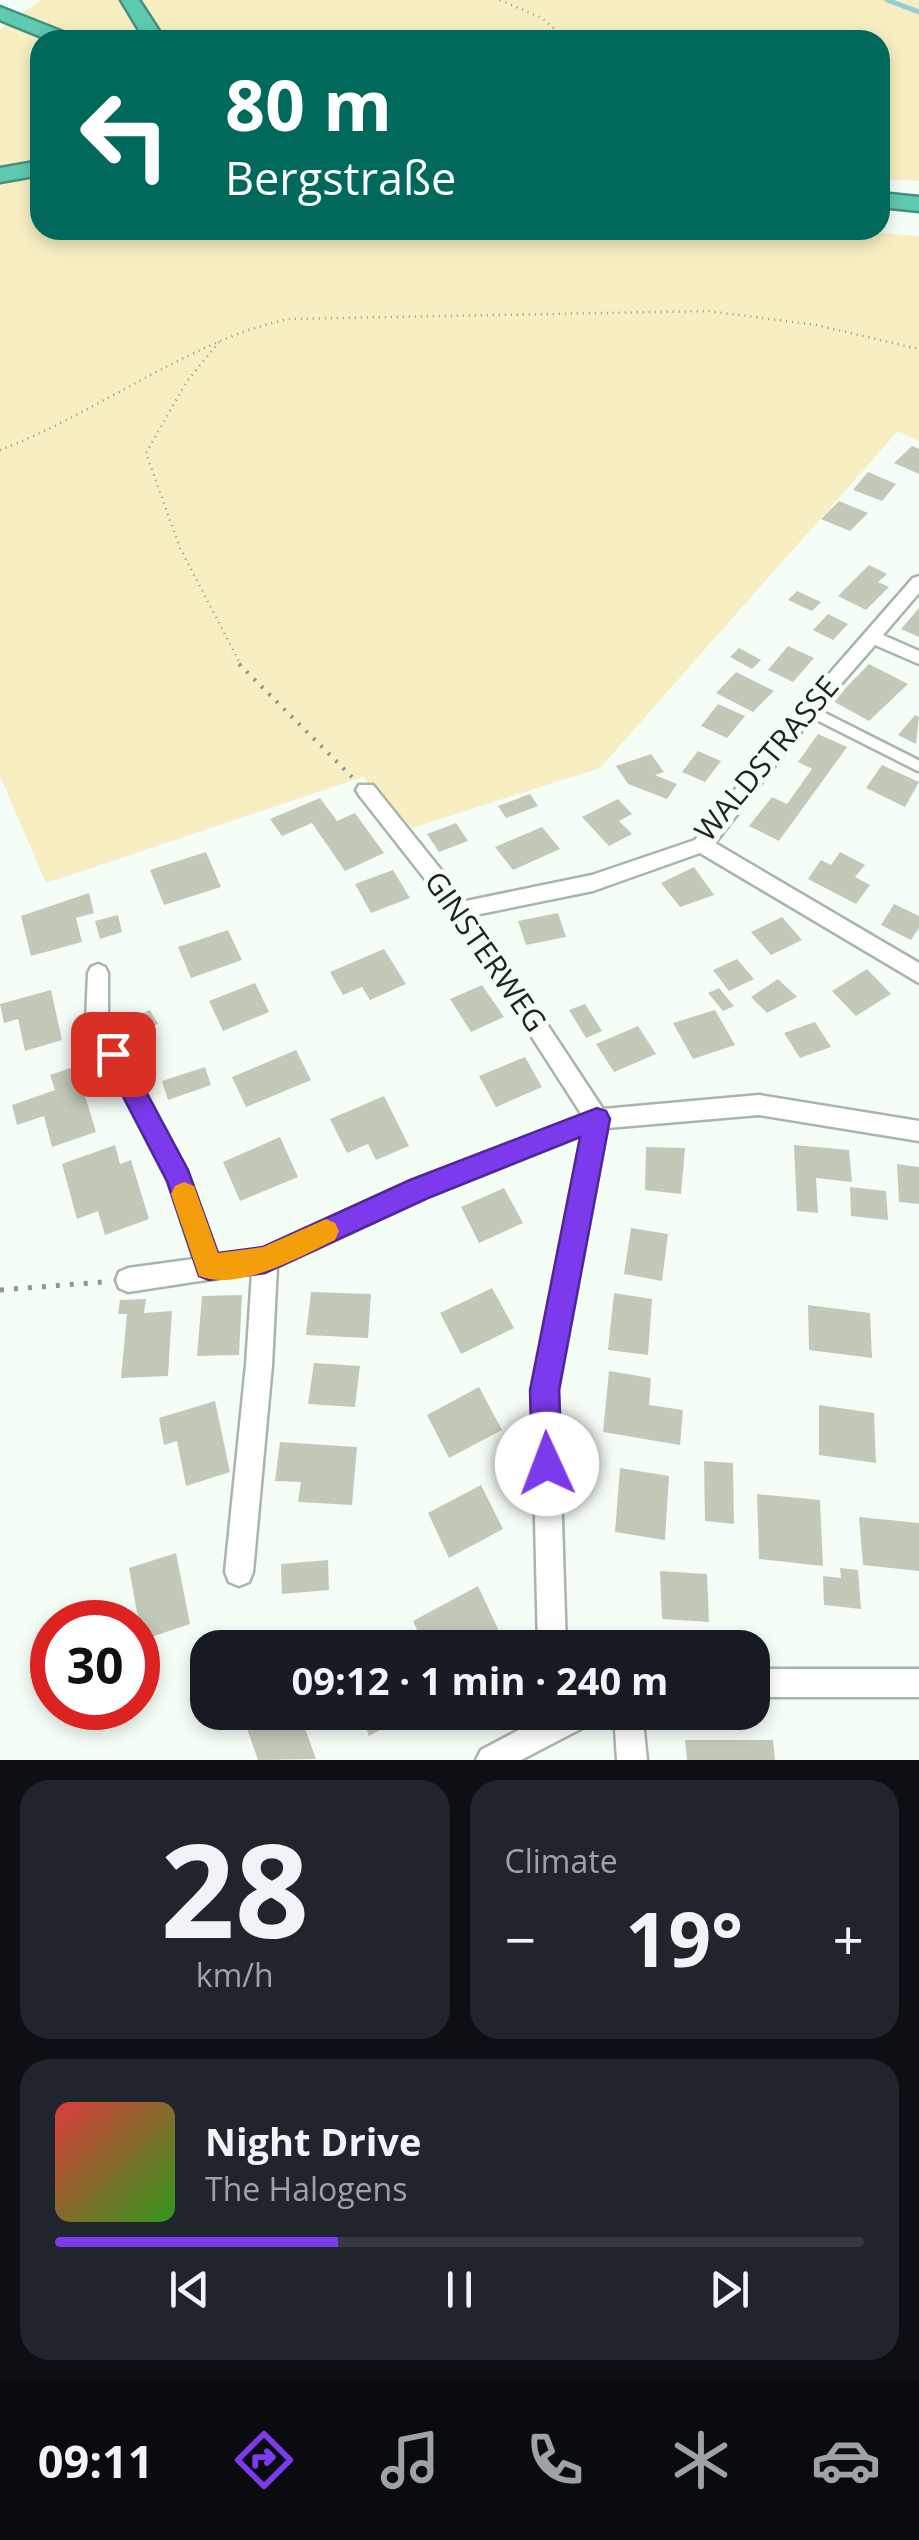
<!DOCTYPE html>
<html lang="en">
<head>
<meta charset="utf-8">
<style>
  :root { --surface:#171b24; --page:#20242c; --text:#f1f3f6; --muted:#9ea1a6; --line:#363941; --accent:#7c3aed }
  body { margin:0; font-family:"Open Sans",sans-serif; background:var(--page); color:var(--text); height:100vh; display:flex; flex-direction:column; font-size:38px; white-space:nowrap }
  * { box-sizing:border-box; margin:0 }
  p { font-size:32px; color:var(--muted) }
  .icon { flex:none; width:55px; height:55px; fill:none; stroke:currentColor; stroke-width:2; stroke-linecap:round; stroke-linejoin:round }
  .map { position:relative; height:1760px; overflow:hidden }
  .drawer { display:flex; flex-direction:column; gap:20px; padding:20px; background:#0d0f14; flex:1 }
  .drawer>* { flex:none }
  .banner { position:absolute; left:30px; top:30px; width:860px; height:210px; border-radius:30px; box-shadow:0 5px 15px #0003; background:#00695c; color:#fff; overflow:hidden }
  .speed { position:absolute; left:30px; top:1600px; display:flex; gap:20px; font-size:50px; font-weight:700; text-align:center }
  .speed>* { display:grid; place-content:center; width:130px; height:130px; border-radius:50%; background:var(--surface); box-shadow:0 5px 15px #0003; line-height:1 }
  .speed .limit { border:15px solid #d22; background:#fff; color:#111 }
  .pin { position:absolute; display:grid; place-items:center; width:85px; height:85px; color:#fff; margin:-42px; border-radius:20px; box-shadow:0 5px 15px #0006 }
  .me { position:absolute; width:110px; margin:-55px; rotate:358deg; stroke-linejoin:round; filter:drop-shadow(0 0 8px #0008) }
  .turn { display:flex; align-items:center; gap:35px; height:210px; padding:0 30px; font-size:45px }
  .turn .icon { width:130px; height:130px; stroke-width:2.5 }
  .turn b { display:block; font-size:70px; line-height:85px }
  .big { font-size:75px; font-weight:700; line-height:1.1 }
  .drawer .card { flex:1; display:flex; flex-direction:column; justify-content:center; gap:15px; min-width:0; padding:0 35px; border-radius:30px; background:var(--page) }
  .drawer .dial { align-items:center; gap:0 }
  .dial b { font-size:130px; line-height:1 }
  .song { display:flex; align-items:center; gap:30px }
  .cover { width:120px; height:120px; border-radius:15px; background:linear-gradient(135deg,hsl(0 70% 55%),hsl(110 70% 35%)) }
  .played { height:10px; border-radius:5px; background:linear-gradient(90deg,var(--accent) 35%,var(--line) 35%) }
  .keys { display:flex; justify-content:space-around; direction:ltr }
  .heat { display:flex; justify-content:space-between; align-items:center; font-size:55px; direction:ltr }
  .drawer .tiles { flex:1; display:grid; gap:20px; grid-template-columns:1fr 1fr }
  .card:last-child { grid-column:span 2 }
  .trip { position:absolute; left:190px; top:1630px; width:580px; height:100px; border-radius:30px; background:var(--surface); box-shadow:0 5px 15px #0003; font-weight:700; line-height:100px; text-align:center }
  .menu { display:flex; height:160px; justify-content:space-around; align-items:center; background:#090b0e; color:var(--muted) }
  .menu .icon { width:70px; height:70px }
  .menu .current { color:var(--accent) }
  .menu b { font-size:45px; color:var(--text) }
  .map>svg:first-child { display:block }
</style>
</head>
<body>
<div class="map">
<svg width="919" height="1760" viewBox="0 0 919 1760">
  <rect width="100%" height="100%" fill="#f5fef6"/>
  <path fill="#f7efc2" d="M41 0H919V181L880 179V40H40V230H846L919 236V441L898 431 600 768 412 828 363 777 46 883 0 776V29Z"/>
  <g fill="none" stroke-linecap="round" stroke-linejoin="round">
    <path stroke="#95ced2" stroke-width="5" d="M887 0 919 12"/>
  </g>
  <g fill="#c2c9b8">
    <path d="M912 446 919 449V474L894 463Z"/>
    <path d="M868 472 896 484 882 501 853 490Z"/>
    <path d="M839 501 868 513 850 531 821 519Z"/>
    <path d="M869 565 887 574 878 582 889 587 866 610 838 596Z"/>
    <path d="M797 591 821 602 812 611 788 600Z"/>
    <path d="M919 608V637L901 629Z"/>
    <path d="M828 614 848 624 833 640 813 630Z"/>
    <path d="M788 646 814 658 793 682 768 670Z"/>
    <path d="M739 648 761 660 752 669 730 657Z"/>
    <path d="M869 664 908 684 869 721 833 701Z"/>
    <path d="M736 672 774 691 753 712 716 693Z"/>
    <path d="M718 704 745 716 727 738 701 726Z"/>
    <path d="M915 715 919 717 916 744 898 735Z"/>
    <path d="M818 734 847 747 779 841 749 826 772 797 787 804 812 769 798 762Z"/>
    <path d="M698 751 721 761 705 782 682 772Z"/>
    <path d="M651 754 664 772 655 775 677 784 667 799 628 784 616 766Z"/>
    <path d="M882 765 919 782 905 807 866 788Z"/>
    <path d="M530 794 538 806 506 818 498 806Z"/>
    <path d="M320 798 337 821 355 813 384 853 345 871 312 823 282 836 270 819Z"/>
    <path d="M618 799 632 814 619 821 632 834 609 846 582 817Z"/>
    <path d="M456 823 468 841 439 852 427 834Z"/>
    <path d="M542 827 560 849 513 870 495 847Z"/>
    <path d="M206 852 221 887 164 905 150 870Z"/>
    <path d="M840 852 865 865 855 877 870 885 856 904 808 879 821 860 831 865Z"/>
    <path d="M694 867 714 895 680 907 661 883Z"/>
    <path d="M393 870 410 898 371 913 355 884Z"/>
    <path d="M89 893 94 913 76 918 82 942 31 956 21 916Z"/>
    <path d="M894 904 919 916V928L911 940 881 925Z"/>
    <path d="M558 913 566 937 526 945 518 921Z"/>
    <path d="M118 915 122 932 100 939 95 921Z"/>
    <path d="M782 917 802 940 771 955 751 932Z"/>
    <path d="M228 930 242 960 191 978 178 947Z"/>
    <path d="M384 949 406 984 370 1000 362 987 343 995 330 972Z"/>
    <path d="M737 959 754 979 729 991 713 970Z"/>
    <path d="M867 969 891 994 856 1016 832 991Z"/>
    <path d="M778 979 797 997 767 1013 751 997Z"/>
    <path d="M255 983 269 1012 223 1031 209 1001Z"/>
    <path d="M482 985 504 1017 471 1032 450 999Z"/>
    <path d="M719 988 734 1006 723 1011 708 993Z"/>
    <path d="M51 990 62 1040 25 1051 18 1019 4 1023 0 1004Z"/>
    <path d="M585 1004 602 1031 586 1038 569 1010Z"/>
    <path d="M150 1010 158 1024 133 1036 125 1021Z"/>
    <path d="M715 1010 735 1045 693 1059 673 1023Z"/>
    <path d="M815 1022 831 1047 800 1058 784 1033Z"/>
    <path d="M638 1026 656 1054 614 1072 596 1044Z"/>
    <path d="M296 1050 311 1080 246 1107 232 1077Z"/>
    <path d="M525 1057 542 1087 496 1107 479 1076Z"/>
    <path d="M76 1066 96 1132 52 1147 44 1116 17 1125 12 1105 55 1090 50 1075Z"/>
    <path d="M205 1067 211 1085 168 1100 162 1081Z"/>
    <path d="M384 1096 409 1146 376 1160 368 1144 347 1153 330 1119Z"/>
    <path d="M280 1137 298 1177 240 1201 223 1162Z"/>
    <path d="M115 1145 120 1164 131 1160 149 1219 105 1235 98 1211 77 1219 62 1164Z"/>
    <path d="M794 1145 849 1150 852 1182 816 1178 818 1213 797 1211Z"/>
    <path d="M646 1147 685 1148 681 1194 645 1190Z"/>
    <path d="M897 1164 919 1167V1204L899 1202Z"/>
    <path d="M850 1187 886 1191 888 1220 851 1216Z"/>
    <path d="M504 1188 523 1223 479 1243 461 1207Z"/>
    <path d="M631 1228 668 1234 662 1281 624 1274Z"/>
    <path d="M492 1288 514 1328 461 1354 440 1313Z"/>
    <path d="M311 1292 371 1294 368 1338 306 1335Z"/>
    <path d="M614 1293 652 1299 648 1355 608 1350Z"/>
    <path d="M242 1295 239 1355 197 1356 202 1296Z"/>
    <path d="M146 1299 144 1313 172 1311 168 1376 121 1378 127 1314H118L120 1300Z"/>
    <path d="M808 1305 870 1313 872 1358 809 1350Z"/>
    <path d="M314 1363 360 1366 355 1407 308 1404Z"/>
    <path d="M609 1371 651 1378 649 1405 683 1410 680 1445 603 1432Z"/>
    <path d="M479 1387 502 1430 449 1458 427 1415Z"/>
    <path d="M215 1401 230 1472 186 1486 177 1441 164 1445 159 1418Z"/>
    <path d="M819 1405 874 1413 876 1463 819 1455Z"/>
    <path d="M280 1442 357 1447 352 1505 298 1502 301 1482 275 1481Z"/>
    <path d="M704 1461 733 1463 734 1524 705 1521Z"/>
    <path d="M620 1468 669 1476 665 1540 615 1532Z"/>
    <path d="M481 1485 503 1529 449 1558 428 1513Z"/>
    <path d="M757 1494 820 1500 823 1566 759 1559Z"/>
    <path d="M859 1517 919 1523V1571L863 1565Z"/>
    <path d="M176 1553 190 1624 142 1640 129 1568Z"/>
    <path d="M328 1560 329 1590 282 1594 281 1564Z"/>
    <path d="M840 1568 858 1570 861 1609 824 1605 823 1576 841 1578Z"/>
    <path d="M660 1571 707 1574 709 1622 662 1619Z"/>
    <path d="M478 1586 507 1648H425L413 1621Z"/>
    <path d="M259 1712H299L316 1759 258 1760 244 1720Z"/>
    <path d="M360 1712H413L369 1736Z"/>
    <path d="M685 1740H773L775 1760H687Z"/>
  </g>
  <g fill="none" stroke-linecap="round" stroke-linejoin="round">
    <defs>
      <path id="lane" d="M808 710 919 766"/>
      <g id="street">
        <path d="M919 576V593L883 635 919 651V664L875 645 814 715 715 843 919 963V983L700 853 593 891 475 915 603 1109 759 1095 919 1121V1141L759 1115 607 1128 558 1390 566 1648H538L532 1390 583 1135 427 1197 277 1267 272 1365 253 1572 249 1582 239 1586 229 1582 225 1572 246 1365 252 1273 128 1292 119 1288 116 1280 119 1272 128 1268 194 1259 168 1181 86 1023 88 973 91 967 98 964 105 967 108 973V1022L187 1171 217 1256 263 1249 411 1181 582 1115 454 916 359 795 356 790 359 785H373L466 901 592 875 695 840 802 705 913 578Z"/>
        <rect x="752" y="1669" width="167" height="28"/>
        <path d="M553 1712H598L594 1722 521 1760H476L481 1750Z"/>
        <path d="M614 1712H642L647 1760H617Z"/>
      </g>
      <g id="highway">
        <path d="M121 0H139L165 40H145Z"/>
        <path d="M0 7 73 36 76 40H49L0 20Z"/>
        <path d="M40 161V175L0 182V168Z"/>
        <path d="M880 193 919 197V211L880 207Z"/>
      </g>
    </defs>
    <use href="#lane" stroke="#a8b6aa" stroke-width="15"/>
    <use href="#street" stroke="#a8b6aa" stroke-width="5"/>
    <use href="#highway" stroke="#47907d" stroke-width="5"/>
    <g stroke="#8f9790" stroke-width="2.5" stroke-dasharray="1 5" stroke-linecap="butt">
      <path d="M500 0 542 18 567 40"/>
      <path d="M219 342 187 381 146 453 180 548 242 667"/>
      <path d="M0 450C98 413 188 341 288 319L708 311 816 325 919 349"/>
    </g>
    <path stroke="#8f9790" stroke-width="4" stroke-dasharray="2.5 8" stroke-linecap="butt" d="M239 664 352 777"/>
    <path stroke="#8f9790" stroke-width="5" stroke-dasharray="4 10" stroke-linecap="butt" d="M0 1290 103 1282"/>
    <use href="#lane" stroke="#fff" stroke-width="10"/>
    <use href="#street" fill="#fff" fill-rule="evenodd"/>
    <use href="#highway" fill="#5ecab0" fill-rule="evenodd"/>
  </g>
  <path fill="#7c3aed" stroke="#51269a" stroke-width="2.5" d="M113 1044 122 1047 188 1170 218 1253 263 1247 410 1180 597 1108 606 1111 610 1119 559 1390 562 1464 557 1474 547 1479 537 1474 532 1464 530 1390 580 1137 428 1198 265 1273 209 1280 199 1276 167 1181 101 1054 104 1047Z"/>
  <path fill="#f59e0b" d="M184 1182 194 1186 218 1253 263 1247 326 1219 335 1223 339 1231 335 1240C300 1257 238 1292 199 1276L171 1194 175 1186Z"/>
  <g text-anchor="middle" stroke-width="10" stroke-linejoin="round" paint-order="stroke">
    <g font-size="30" fill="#1d231e" stroke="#f5fef6">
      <text transform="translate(767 759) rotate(-50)" y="10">WALDSTRASSE</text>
      <text transform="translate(485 952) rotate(55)" y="10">GINSTERWEG</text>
    </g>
  </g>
</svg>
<div class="speed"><div class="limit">30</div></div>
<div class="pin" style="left:113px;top:1054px;background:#d93025"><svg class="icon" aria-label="arrive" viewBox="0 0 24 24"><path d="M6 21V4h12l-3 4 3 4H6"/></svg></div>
<svg class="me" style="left:547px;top:1464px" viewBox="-20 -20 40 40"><circle r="19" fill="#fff"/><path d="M0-13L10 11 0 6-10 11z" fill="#7c3aed"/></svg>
<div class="trip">09:12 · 1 min · 240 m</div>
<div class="banner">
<div class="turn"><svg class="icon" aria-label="left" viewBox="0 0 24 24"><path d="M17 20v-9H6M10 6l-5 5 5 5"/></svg><div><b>80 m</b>Bergstraße</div></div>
</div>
</div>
<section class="drawer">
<div class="tiles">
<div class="card dial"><b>28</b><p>km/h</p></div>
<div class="card"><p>Climate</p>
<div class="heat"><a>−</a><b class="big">19°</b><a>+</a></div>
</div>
<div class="card">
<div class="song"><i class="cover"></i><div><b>Night Drive</b><p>The Halogens</p></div></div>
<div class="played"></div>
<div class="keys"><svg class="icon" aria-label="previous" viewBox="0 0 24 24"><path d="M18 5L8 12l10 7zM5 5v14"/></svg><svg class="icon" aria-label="pause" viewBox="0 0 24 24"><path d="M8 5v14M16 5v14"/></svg><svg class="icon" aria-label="next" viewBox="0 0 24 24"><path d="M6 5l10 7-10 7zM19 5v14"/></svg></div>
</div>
</div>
</section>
<nav class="menu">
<b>09:11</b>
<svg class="icon current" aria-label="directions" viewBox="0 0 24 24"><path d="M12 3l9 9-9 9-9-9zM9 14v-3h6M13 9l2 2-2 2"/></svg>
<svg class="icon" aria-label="music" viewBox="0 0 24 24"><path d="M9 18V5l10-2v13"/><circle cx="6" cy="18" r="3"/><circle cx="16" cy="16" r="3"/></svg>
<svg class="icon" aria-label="phone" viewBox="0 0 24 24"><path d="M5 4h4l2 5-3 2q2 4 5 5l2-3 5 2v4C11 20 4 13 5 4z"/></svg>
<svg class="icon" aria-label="climate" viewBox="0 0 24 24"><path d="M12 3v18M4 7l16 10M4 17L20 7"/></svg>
<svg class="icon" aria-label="car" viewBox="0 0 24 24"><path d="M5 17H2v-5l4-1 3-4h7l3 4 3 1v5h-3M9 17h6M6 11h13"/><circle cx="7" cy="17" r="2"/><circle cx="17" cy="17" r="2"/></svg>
</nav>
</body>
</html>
